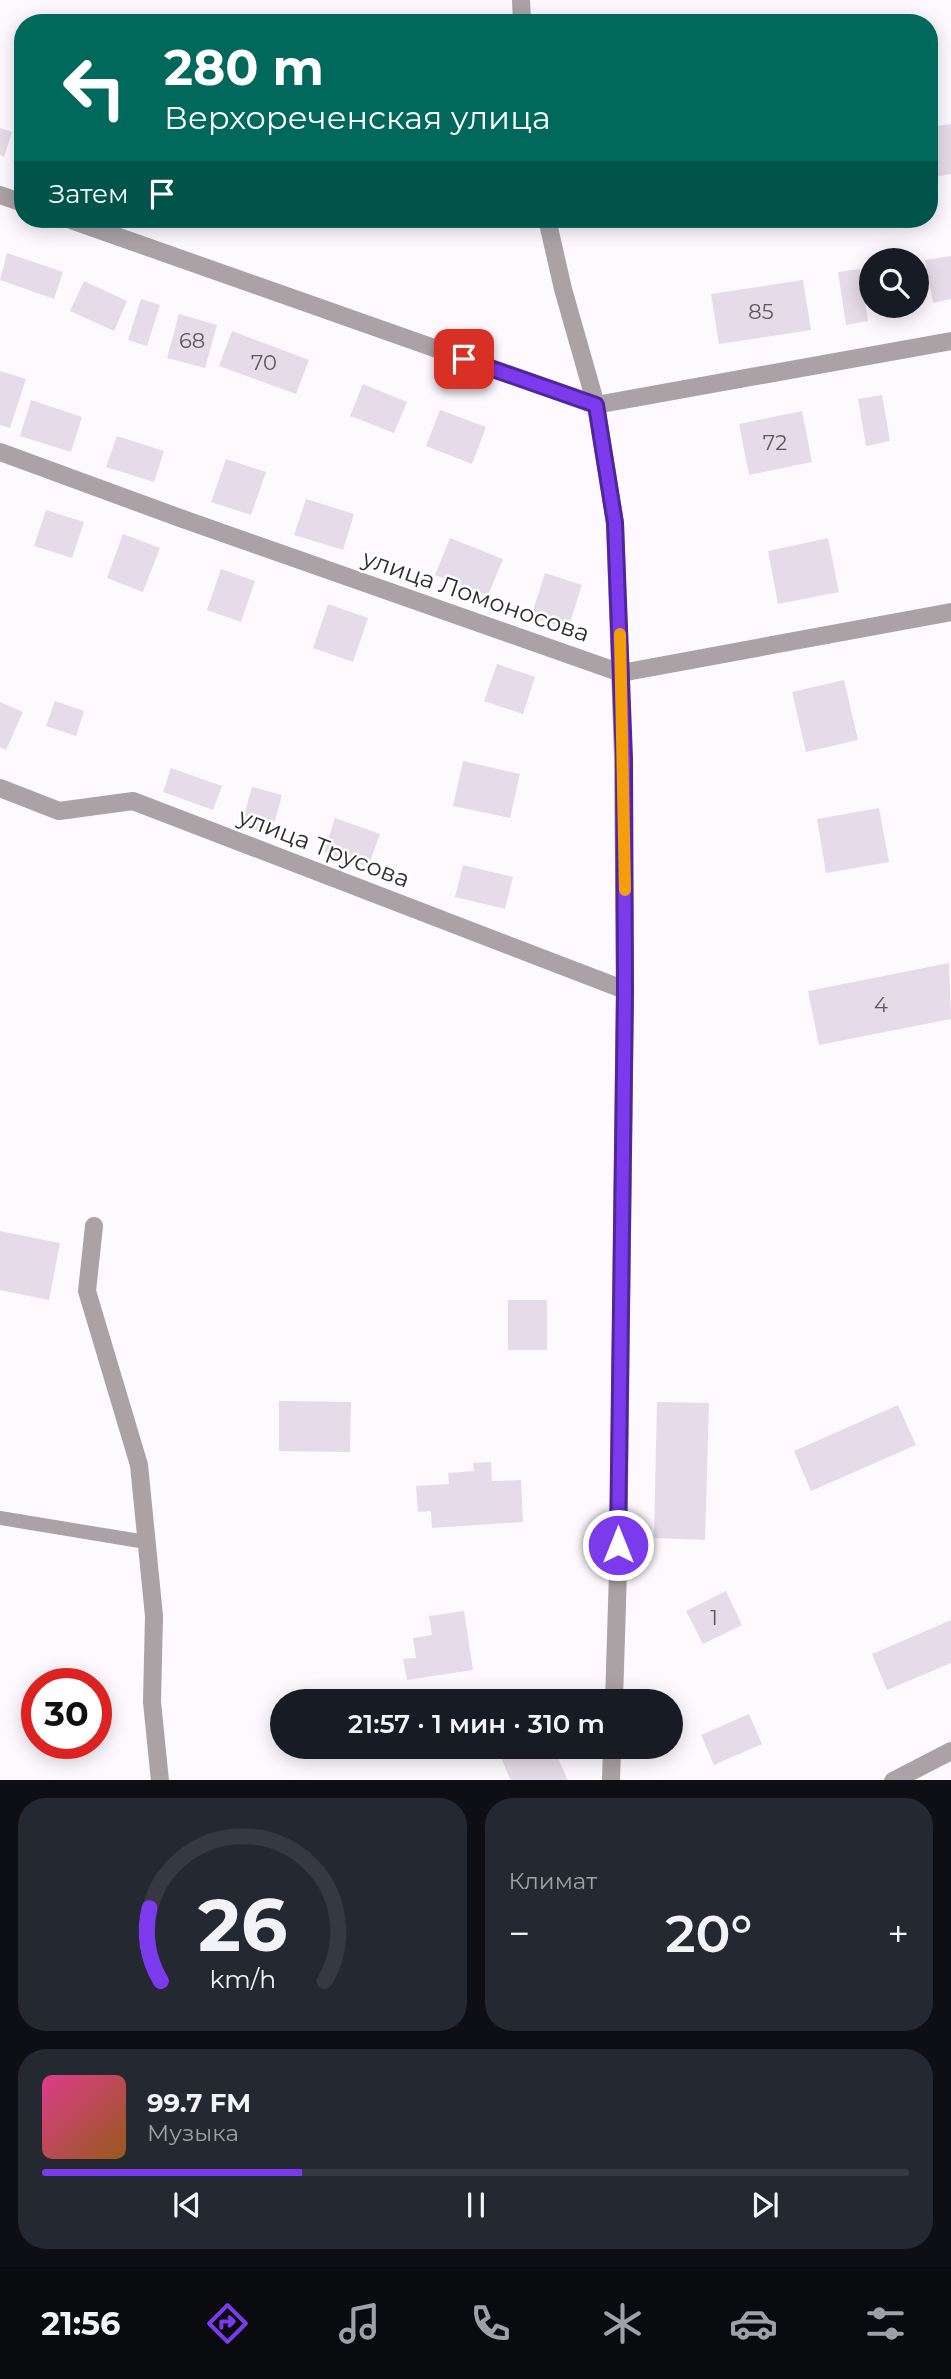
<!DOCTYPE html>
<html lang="ru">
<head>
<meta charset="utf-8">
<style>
  :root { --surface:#171b24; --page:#242831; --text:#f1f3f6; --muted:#9ea1a6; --line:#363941; --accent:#7c3aed }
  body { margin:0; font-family:Montserrat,sans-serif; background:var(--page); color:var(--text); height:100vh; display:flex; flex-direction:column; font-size:26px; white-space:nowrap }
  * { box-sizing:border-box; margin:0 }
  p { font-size:23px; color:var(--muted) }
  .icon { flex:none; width:38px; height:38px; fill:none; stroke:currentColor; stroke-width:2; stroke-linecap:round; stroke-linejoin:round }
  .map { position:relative; height:1780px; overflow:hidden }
  .panel { display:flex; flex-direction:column; gap:18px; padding:18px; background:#0d0f14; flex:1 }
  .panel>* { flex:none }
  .guide { position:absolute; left:14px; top:14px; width:924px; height:214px; border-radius:28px; box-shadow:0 4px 18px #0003; background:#00695c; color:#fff; overflow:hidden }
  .tools { position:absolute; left:859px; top:248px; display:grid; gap:14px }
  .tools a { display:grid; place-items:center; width:70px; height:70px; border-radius:50%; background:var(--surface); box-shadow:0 4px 18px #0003; font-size:35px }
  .speed { position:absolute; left:21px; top:1668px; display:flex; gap:14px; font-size:35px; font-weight:700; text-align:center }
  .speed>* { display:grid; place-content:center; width:91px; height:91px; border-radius:50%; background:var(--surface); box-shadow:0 4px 18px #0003; line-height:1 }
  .speed .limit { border:10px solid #d22; background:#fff; color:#111 }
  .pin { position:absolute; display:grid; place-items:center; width:60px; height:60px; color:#fff; margin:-30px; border-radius:14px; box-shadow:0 4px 10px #0006 }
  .me { position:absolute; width:77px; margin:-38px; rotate:0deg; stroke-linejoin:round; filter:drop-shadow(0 0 5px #0008) }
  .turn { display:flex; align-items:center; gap:24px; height:147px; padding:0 35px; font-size:32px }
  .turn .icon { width:91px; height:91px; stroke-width:2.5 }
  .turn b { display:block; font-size:49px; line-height:60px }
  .then { display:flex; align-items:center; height:66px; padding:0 35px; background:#0003; gap:14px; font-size:26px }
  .big { font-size:52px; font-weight:600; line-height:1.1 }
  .panel .card { flex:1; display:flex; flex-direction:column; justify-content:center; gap:10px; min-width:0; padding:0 24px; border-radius:28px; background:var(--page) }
  .panel .dial { align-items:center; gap:0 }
  .dial svg { height:182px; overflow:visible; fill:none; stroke:var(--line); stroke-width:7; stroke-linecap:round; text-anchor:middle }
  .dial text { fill:var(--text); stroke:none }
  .song { display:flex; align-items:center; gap:21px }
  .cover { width:84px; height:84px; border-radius:10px; background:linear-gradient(135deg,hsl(330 70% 55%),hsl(30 70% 35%)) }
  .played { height:7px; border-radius:4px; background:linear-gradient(90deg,var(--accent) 30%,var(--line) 30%) }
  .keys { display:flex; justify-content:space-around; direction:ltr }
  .heat { display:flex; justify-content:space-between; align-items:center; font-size:38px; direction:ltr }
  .panel .tiles { flex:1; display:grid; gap:18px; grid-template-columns:1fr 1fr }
  .card:last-child { grid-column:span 2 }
  .trip { position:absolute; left:270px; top:1689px; width:413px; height:70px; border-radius:35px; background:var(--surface); box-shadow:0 4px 18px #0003; font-weight:600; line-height:70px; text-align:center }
  .tabs { display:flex; height:112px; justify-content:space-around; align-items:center; background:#090b0e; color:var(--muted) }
  .tabs .icon { width:49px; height:49px }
  .tabs .active { color:var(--accent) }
  .tabs b { font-size:32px; color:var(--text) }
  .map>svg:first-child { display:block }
</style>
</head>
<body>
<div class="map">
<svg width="951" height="1781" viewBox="0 0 951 1781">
  <rect width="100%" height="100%" fill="#fdf9fe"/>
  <g fill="#e6dbe8">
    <path d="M951 124V174L929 178V127Z"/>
    <path d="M0 128 12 132 4 157 0 155Z"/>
    <path d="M7 253 63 272 54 299 0 280Z"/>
    <path d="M951 256V299L933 303 925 260Z"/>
    <path d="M860 269 868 321 846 325 838 272Z"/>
    <path d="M803 280 811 330 719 344 711 294Z"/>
    <path d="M84 281 127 301 114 331 70 311Z"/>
    <path d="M141 299 160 305 147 346 128 340Z"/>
    <path d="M179 314 217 325 205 368 167 358Z"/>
    <path d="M232 331 309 360 296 394 219 366Z"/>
    <path d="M0 371 26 379 10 428 0 425Z"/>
    <path d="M363 384 407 402 394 433 350 416Z"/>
    <path d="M882 395 890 441 866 446 858 399Z"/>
    <path d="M31 400 82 417 71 452 20 436Z"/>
    <path d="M440 410 486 427 472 464 426 446Z"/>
    <path d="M802 411 812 462 749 475 739 424Z"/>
    <path d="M117 436 164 451 154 482 106 467Z"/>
    <path d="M226 459 266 472 251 515 211 502Z"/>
    <path d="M306 499 354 514 343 550 294 535Z"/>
    <path d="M46 510 84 522 72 558 34 546Z"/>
    <path d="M123 534 160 548 143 592 107 578Z"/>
    <path d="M450 538 503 559 488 595 435 575Z"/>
    <path d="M828 538 839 592 778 604 768 551Z"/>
    <path d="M221 569 255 581 241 622 207 610Z"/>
    <path d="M545 573 582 585 568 629 531 617Z"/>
    <path d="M328 604 368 618 353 662 313 648Z"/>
    <path d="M497 664 535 677 523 714 484 701Z"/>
    <path d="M844 680 858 740 806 752 792 692Z"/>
    <path d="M55 701 84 711 76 736 46 726Z"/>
    <path d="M0 702 23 712 6 750 0 747Z"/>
    <path d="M463 761 520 774 510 818 453 806Z"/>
    <path d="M171 768 222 786 213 810 163 792Z"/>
    <path d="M252 787 282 795 271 834 241 826Z"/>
    <path d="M879 808 889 862 826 873 817 819Z"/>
    <path d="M335 818 380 834 368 867 324 852Z"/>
    <path d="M463 865 513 877 505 909 455 897Z"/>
    <path d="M949 963 951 1019 819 1045 808 991Z"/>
    <path d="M0 1231 60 1243 49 1300 0 1290Z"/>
    <rect x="508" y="1300" width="39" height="50"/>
    <path d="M279 1401 351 1402 350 1452 279 1451Z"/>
    <path d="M657 1402 709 1403 705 1540 654 1538Z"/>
    <path d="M898 1405 916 1445 811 1491 794 1451Z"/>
    <path d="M491 1462 492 1481 521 1480 523 1522 432 1528 431 1511 418 1512 416 1486 449 1484 448 1473 474 1471 473 1463Z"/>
    <path d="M726 1591 742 1625 703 1644 686 1611Z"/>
    <path d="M464 1611 473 1670 407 1680 403 1659 416 1658 413 1638 432 1635 429 1616Z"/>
    <path d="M951 1620V1663L887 1690 872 1654Z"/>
    <path d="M749 1714 762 1744 714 1765 701 1735Z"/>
    <path d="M496 1746H553L568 1781H511Z"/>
  </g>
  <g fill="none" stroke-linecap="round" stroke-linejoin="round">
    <path stroke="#aaa2a4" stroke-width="14" d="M0 1518 146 1542"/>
    <g stroke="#aaa2a4" stroke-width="18">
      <path d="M521 0 522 23"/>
      <path d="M0 195 23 203"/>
      <path d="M68 219 596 405 951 341"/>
      <path d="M547 219 563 289 596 405 615 523 623 758 625 990 618 1572 614 1701"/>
      <path d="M0 452 180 518 621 673 951 612"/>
      <path d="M0 788 59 811 133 801 625 990"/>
      <path d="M94 1226 87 1291 139 1465 154 1616 152 1702 160 1781"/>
      <path d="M611 1781 612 1746"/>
      <path d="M893 1781 951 1751"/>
    </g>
  </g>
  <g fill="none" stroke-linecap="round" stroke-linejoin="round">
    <defs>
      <path id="route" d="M464 359 596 405 615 523 624 758 625 990 618 1545"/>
    </defs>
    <use href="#route" stroke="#51269a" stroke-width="18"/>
    <use href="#route" stroke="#7c3aed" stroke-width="12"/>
    <path stroke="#f59e0b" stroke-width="12" d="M620 634 625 890"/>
  </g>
  <g text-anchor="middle" stroke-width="5" stroke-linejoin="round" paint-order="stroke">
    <g font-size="21" fill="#5d575d">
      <text x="761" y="319">85</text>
      <text x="192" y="348">68</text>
      <text x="264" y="370">70</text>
      <text x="775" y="450">72</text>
      <text x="881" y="1012">4</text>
      <text x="714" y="1625">1</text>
    </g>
    <g font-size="24" fill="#2f2b2f" stroke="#fff">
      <text transform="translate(476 596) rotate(19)" y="8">улица Ломоносова</text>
      <text transform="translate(324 848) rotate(21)" y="8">улица Трусова</text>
    </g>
  </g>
</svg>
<div class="tools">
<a><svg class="icon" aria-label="search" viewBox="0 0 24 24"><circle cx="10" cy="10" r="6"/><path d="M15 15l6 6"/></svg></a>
</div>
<div class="speed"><div class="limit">30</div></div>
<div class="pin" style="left:464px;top:359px;background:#d93025"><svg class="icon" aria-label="arrive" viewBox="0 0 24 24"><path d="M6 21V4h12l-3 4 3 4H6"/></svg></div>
<svg class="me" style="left:618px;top:1545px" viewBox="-20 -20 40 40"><circle r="17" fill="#7c3aed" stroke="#fff" stroke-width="3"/><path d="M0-11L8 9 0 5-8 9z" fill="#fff"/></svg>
<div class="trip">21:57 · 1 мин · 310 m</div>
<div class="guide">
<div class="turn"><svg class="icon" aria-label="left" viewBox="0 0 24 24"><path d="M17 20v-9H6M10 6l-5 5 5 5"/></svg><div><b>280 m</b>Верхореченская улица</div></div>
<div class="then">Затем<svg class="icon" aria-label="arrive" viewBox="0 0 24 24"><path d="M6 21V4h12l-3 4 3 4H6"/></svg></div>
</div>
</div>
<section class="panel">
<div class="tiles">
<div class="card dial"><svg viewBox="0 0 100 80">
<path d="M14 69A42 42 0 1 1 86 69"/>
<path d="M14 69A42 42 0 0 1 9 37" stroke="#7c3aed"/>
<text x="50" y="56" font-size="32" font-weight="700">26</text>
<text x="50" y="72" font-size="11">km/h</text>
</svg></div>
<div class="card"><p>Климат</p>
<div class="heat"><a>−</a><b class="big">20°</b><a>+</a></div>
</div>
<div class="card">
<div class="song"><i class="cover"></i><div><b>99.7 FM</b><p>Музыка</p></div></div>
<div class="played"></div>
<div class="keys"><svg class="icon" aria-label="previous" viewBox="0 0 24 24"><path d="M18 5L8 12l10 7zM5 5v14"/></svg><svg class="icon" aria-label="pause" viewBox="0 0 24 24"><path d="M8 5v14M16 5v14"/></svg><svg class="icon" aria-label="next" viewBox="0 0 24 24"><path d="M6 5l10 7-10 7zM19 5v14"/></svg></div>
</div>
</div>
</section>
<nav class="tabs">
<b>21:56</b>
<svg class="icon active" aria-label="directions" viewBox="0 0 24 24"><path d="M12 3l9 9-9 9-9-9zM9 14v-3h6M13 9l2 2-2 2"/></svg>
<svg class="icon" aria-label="music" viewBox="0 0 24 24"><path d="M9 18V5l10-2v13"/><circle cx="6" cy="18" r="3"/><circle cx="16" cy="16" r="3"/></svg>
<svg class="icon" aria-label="phone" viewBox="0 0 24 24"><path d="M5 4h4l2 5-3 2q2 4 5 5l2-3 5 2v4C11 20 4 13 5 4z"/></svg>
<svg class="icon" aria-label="climate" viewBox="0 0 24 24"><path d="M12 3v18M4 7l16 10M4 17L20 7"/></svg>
<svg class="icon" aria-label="car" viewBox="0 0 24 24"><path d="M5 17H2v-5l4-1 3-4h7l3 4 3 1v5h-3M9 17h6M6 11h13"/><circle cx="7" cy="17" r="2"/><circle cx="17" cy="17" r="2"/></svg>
<svg class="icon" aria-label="filters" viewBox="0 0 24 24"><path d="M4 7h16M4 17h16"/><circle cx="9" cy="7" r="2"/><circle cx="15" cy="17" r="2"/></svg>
</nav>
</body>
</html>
